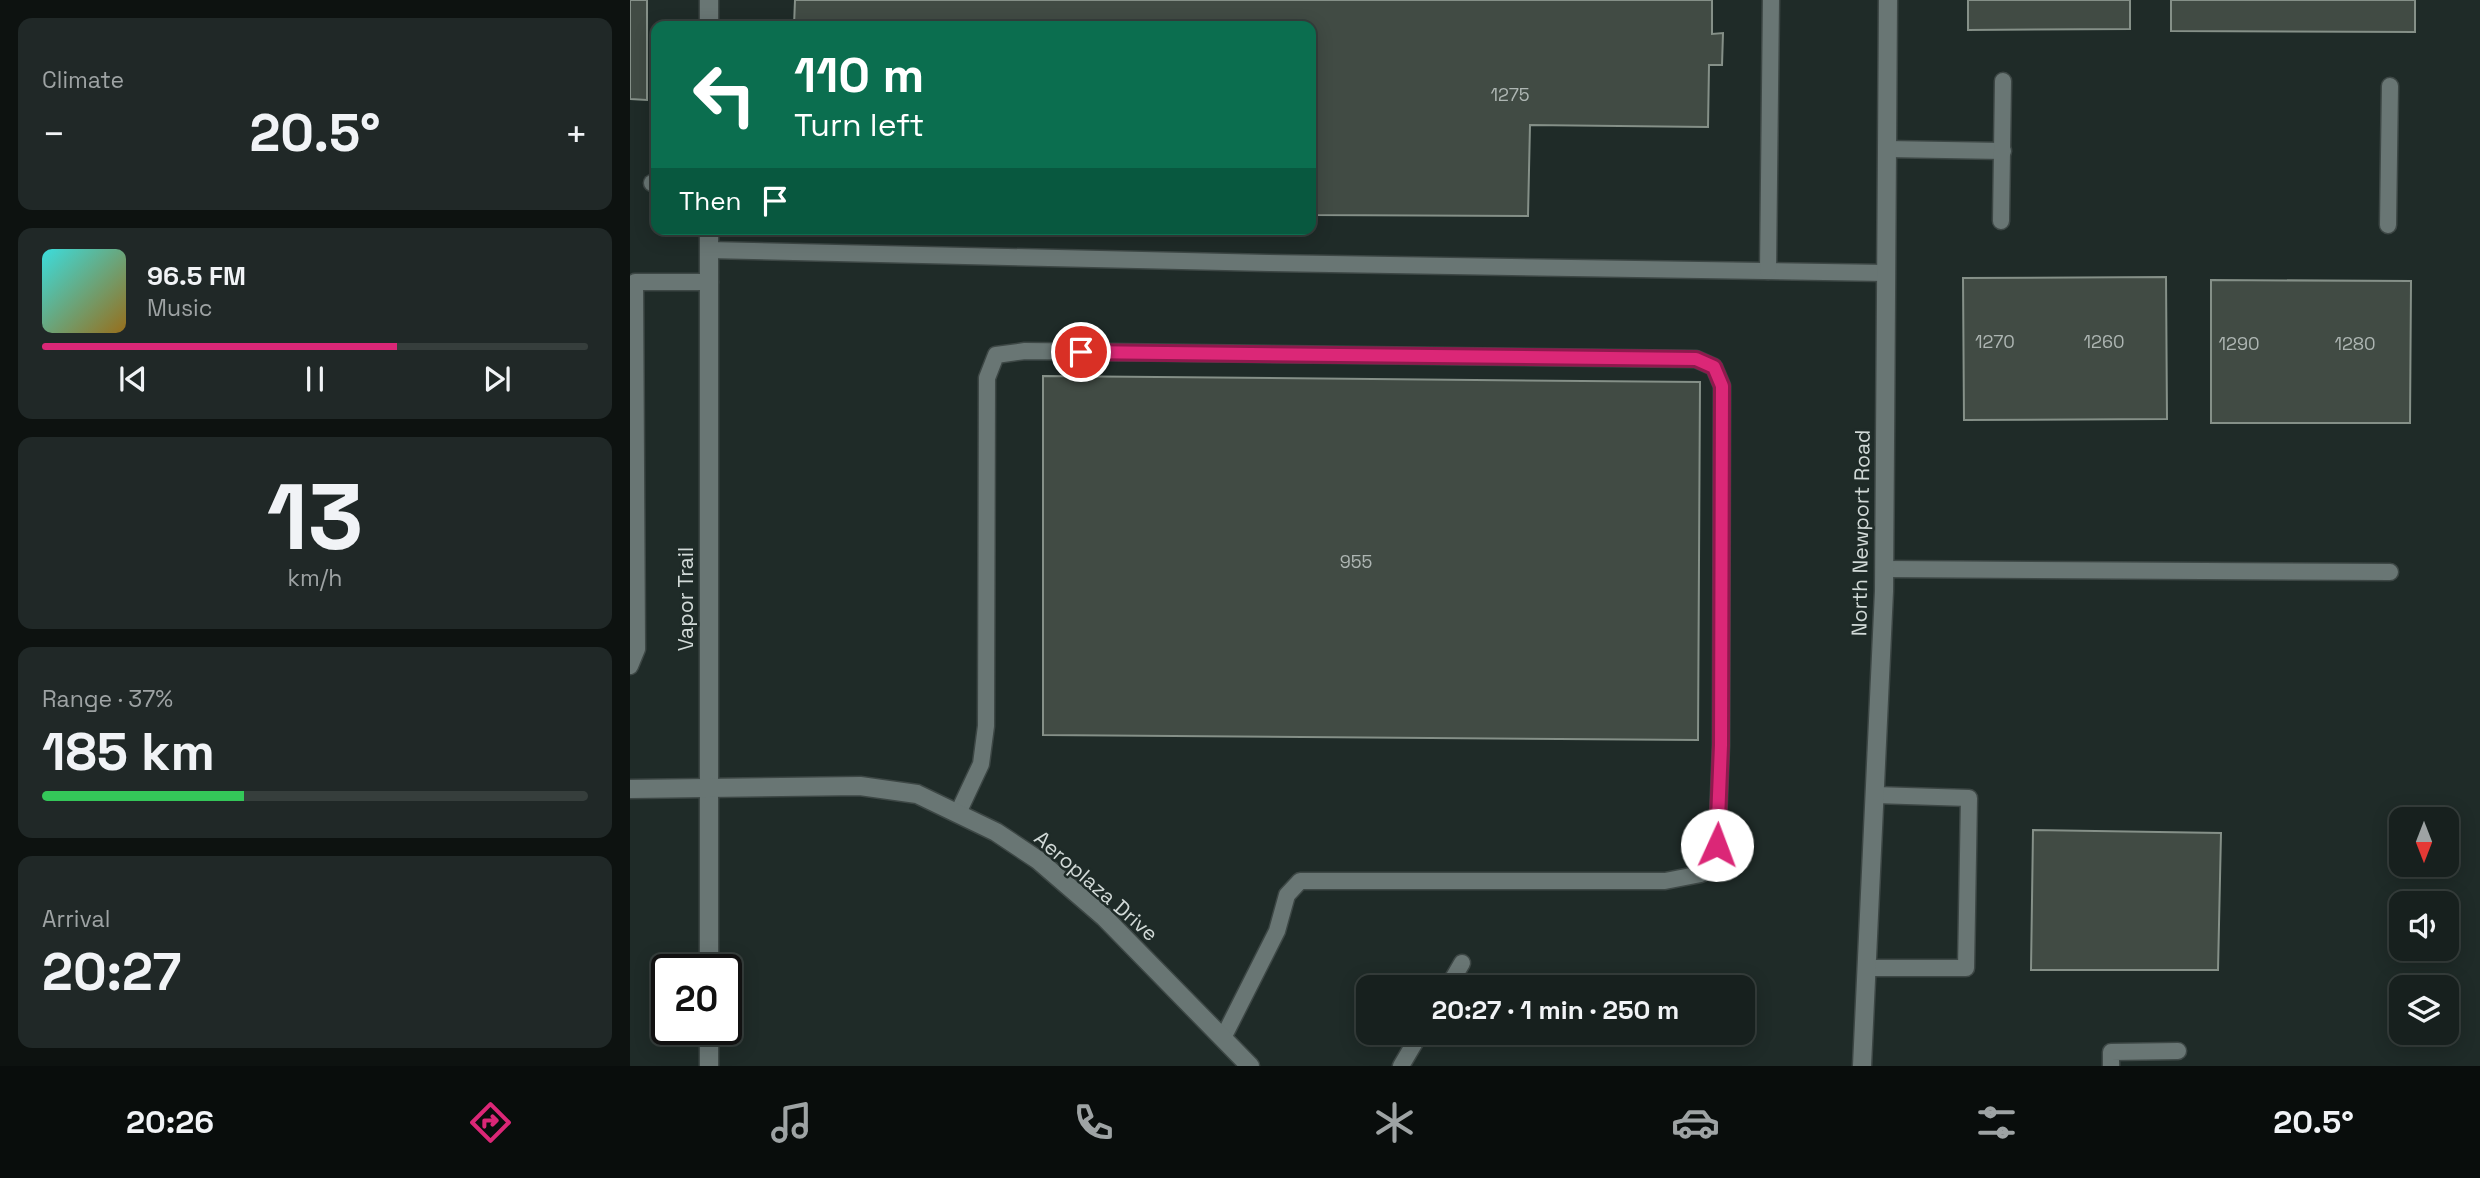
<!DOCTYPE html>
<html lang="en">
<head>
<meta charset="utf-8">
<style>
  :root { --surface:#17201e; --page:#202827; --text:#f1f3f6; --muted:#9ea3a4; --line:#363e3c; --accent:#db2777 }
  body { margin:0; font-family:"Space Grotesk",sans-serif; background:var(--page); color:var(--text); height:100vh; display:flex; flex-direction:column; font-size:26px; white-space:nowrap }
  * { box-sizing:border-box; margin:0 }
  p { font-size:23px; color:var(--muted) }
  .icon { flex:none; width:38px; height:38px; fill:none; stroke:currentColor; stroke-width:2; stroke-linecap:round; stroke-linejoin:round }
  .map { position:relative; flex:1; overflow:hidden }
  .panel { display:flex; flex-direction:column; gap:18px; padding:18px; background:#0d1210; width:630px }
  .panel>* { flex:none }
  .top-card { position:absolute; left:21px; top:21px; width:665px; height:214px; border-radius:14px; box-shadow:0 4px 18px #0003,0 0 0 2px var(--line); background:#0b6e4f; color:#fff; overflow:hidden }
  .needle { width:46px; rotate:180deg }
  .tools { position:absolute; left:1759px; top:807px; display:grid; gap:14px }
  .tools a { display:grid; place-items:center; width:70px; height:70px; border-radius:14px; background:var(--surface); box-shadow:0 4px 18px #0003,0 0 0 2px var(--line); font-size:35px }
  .speed { position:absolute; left:21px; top:954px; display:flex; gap:14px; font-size:35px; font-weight:700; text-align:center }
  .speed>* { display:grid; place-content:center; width:91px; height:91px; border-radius:50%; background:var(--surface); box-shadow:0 4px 18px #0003,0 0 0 2px var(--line); line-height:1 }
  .speed .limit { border:4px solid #111; border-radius:10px; background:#fff; color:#111 }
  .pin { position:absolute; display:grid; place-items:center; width:60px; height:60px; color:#fff; margin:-30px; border:4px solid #fff; border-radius:50%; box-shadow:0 2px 7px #0007 }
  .me { position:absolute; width:77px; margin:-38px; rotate:2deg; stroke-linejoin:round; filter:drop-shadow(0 0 5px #0008) }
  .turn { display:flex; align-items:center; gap:24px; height:147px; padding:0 28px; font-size:32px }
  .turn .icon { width:91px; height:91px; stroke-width:2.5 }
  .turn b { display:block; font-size:49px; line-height:60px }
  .then { display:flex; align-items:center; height:66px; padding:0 28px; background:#0003; gap:14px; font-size:26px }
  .big { font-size:52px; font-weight:600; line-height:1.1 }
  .panel .tile { flex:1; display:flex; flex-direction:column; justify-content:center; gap:10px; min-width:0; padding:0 24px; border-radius:14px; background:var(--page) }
  .panel .dial { align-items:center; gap:0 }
  .dial b { font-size:91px; line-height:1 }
  .song { display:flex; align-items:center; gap:21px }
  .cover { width:84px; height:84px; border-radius:10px; background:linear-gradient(135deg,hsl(180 70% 55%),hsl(40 70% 35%)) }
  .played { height:7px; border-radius:4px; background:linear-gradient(90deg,var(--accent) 65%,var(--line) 65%) }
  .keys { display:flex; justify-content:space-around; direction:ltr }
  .heat { display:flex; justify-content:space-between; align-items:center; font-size:38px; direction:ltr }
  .charge { height:10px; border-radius:5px; background:linear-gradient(90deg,#34c759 37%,var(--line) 0) }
  .trip { position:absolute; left:726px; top:975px; width:399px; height:70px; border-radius:14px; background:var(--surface); box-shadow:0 4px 18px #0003,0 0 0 2px var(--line); font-weight:600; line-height:70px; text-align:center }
  .tab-bar { display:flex; height:112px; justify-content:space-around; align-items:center; background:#090d0c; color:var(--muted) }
  .tab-bar .icon { width:49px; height:49px }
  .tab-bar .selected { color:var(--accent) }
  .tab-bar b { font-size:32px; color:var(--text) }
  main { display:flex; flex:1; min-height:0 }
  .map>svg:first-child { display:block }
</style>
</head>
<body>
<main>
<section class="panel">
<div class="tile"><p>Climate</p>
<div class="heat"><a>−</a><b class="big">20.5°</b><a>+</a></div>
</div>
<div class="tile">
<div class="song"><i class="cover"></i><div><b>96.5 FM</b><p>Music</p></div></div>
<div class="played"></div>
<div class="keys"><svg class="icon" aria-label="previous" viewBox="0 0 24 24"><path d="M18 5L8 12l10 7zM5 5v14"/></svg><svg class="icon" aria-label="pause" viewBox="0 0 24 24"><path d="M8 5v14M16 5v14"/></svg><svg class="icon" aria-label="next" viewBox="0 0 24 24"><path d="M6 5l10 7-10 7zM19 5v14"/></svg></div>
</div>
<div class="tile dial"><b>13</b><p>km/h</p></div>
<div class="tile"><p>Range · 37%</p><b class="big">185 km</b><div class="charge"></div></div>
<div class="tile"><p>Arrival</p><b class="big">20:27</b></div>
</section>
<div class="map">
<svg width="1850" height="1066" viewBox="0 0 1850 1066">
  <rect width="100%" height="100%" fill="#1f2b28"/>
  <g fill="#414b44" stroke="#859088" stroke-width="2">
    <path d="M0 0H17V100L0 99Z"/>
    <path d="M165 0H1082V34L1093 33 1092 65H1079L1078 127 900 125 898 216 681 215V26H164Z"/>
    <path d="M1338 0H1500V29L1338 30Z"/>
    <path d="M1541 0H1785V32L1541 31Z"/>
    <path d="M1536 277 1537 419 1334 420 1333 278Z"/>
    <path d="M1581 280 1781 281 1780 423H1581Z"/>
    <path d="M413 376 1070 382 1068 740 413 735Z"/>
    <path d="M1403 830 1591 833 1588 970H1401Z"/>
  </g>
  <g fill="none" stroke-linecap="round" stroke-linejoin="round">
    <defs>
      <g id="service">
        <path d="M1257 149 1373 151"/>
        <path d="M22 183H26"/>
        <path d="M1371 221 1373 81"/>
        <path d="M1758 225 1760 86"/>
        <path d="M79 250 639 263 1256 273"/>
        <path d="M1138 271 1141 0"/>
        <path d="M1254 569 1760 572"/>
        <path d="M0 666 7 649 5 282H80"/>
        <path d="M328 813 351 764 356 726 357 378 366 355 395 351 1066 359 1084 367 1092 386 1091 745 1087 845 1071 874 1035 881H670L657 895 647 931 593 1038"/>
        <path d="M1238 968H1336L1339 798 1245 795"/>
        <path d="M818 987 832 963"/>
        <path d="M771 1066 791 1032"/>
        <path d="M1481 1066V1052L1548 1051"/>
      </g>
      <g id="minor">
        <path d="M79 0V26"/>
        <path d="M79 970V229"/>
        <path d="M79 1029V1066"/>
        <path d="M1232 1066 1254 591 1258 0"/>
      </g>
      <path id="tertiary" d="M0 789 230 786 287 794 366 832 408 860 474 917 620 1066"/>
    </defs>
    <use href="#service" stroke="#3d4745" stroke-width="19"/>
    <use href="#minor" stroke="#3d4745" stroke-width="21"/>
    <use href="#tertiary" stroke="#3d4745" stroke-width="21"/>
    <use href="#service" stroke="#697674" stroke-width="16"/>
    <use href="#minor" stroke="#697674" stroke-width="18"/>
    <use href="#tertiary" stroke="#697674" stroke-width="18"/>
  </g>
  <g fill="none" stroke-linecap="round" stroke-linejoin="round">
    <defs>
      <path id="route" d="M451 352 1066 359 1084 367 1092 386 1091 745 1087 845"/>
    </defs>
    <use href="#route" stroke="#8e194d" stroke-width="18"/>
    <use href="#route" stroke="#db2777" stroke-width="12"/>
  </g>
  <g text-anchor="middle" stroke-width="5" stroke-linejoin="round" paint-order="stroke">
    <g font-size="18" fill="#aeb6b3">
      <text x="880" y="101">1275</text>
      <text x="1365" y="348">1270</text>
      <text x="1474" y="348">1260</text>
      <text x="1609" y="350">1290</text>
      <text x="1725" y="350">1280</text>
      <text x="726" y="568">955</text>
    </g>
    <g font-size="21" fill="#d2dad8" stroke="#1f2b28">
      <text transform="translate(1231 533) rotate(-89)" y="7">North Newport Road</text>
      <text transform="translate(56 599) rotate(-90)" y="7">Vapor Trail</text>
      <text transform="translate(466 886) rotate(41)" y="7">Aeroplaza Drive</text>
    </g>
  </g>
</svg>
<div class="tools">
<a><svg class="needle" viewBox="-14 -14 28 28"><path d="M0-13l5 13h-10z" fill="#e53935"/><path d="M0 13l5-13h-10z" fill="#9ea3a4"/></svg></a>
<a><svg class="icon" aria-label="sound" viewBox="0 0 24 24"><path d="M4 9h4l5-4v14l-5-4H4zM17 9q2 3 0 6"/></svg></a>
<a><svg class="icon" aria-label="layers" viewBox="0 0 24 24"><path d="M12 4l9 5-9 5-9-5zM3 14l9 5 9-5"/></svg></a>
</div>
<div class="speed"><div class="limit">20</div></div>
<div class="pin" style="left:451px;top:352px;background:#d93025"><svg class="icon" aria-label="arrive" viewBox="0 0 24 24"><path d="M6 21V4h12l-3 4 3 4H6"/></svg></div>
<svg class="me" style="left:1087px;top:845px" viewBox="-20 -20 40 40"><circle r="19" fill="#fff"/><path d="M0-13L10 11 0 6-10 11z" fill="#db2777"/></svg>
<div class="trip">20:27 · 1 min · 250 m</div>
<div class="top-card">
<div class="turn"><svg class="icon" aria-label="left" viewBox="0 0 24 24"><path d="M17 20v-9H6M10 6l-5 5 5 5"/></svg><div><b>110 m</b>Turn left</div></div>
<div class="then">Then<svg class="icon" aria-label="arrive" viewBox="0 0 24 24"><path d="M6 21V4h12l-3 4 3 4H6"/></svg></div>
</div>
</div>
</main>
<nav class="tab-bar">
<b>20:26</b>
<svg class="icon selected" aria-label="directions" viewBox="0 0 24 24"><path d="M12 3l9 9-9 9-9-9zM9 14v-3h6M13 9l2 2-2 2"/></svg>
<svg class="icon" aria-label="music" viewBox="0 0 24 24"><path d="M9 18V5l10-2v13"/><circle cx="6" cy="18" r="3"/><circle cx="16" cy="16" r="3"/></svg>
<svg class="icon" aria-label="phone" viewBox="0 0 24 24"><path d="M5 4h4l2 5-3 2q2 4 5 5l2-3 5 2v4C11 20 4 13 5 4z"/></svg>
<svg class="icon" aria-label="climate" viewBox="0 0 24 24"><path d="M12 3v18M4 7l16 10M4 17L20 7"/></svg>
<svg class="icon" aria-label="car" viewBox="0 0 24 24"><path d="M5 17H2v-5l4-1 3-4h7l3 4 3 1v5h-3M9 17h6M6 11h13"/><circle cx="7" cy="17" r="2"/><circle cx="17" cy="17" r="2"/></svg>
<svg class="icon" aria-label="filters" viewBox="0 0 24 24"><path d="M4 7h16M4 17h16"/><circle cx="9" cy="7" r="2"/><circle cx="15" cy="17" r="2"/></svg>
<b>20.5°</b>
</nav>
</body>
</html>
